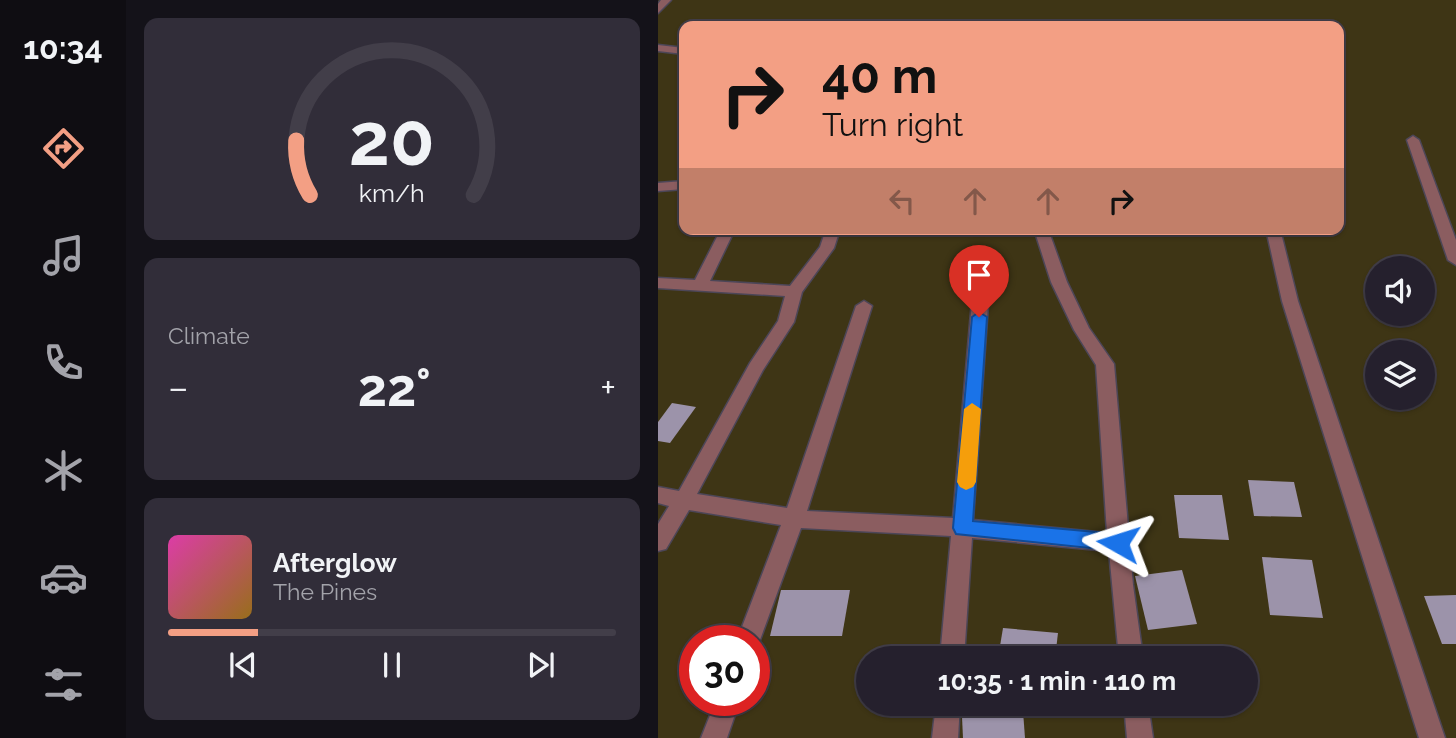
<!DOCTYPE html>
<html lang="en">
<head>
<meta charset="utf-8">
<style>
  :root { --surface:#25202d; --page:#312d39; --text:#f1f3f6; --muted:#a3a3aa; --line:#423e49; --accent:#f39f84 }
  body { margin:0; font-family:Raleway,sans-serif; background:var(--page); color:var(--text); height:100vh; display:flex; flex-direction:column; font-size:26px; white-space:nowrap }
  * { box-sizing:border-box; margin:0 }
  p { font-size:23px; color:var(--muted) }
  .icon { flex:none; width:38px; height:38px; fill:none; stroke:currentColor; stroke-width:2; stroke-linecap:round; stroke-linejoin:round }
  .map { position:relative; flex:1; overflow:hidden }
  .sheet { display:flex; flex-direction:column; gap:18px; padding:18px; background:#141219; width:532px }
  .sheet>* { flex:none }
  .banner { position:absolute; left:21px; top:21px; width:665px; height:214px; border-radius:14px; box-shadow:0 2px 5px #0004,0 0 0 2px var(--line); background:#f39f84; color:#111; overflow:hidden }
  .fabs { position:absolute; left:707px; top:256px; display:grid; gap:14px }
  .fabs a { display:grid; place-items:center; width:70px; height:70px; border-radius:50%; background:var(--surface); box-shadow:0 2px 5px #0004,0 0 0 2px var(--line); font-size:35px }
  .speed { position:absolute; left:21px; top:625px; display:flex; gap:14px; font-size:35px; font-weight:700; text-align:center }
  .speed>* { display:grid; place-content:center; width:91px; height:91px; border-radius:50%; background:var(--surface); box-shadow:0 2px 5px #0004,0 0 0 2px var(--line); line-height:1 }
  .speed .limit { border:10px solid #d22; background:#fff; color:#111 }
  .pin { position:absolute; display:grid; place-items:center; width:60px; height:60px; color:#fff; margin:-72px -30px; border-radius:50% 50% 50% 0; rotate:-45deg; box-shadow:0 0 7px #0007 }
  .pin .icon { rotate:45deg }
  .me { position:absolute; width:77px; margin:-38px; rotate:276deg; stroke-linejoin:round; filter:drop-shadow(0 0 5px #0008) }
  .turn { display:flex; align-items:center; gap:24px; height:147px; padding:0 28px; font-size:32px }
  .turn .icon { width:91px; height:91px; stroke-width:2.5 }
  .turn b { display:block; font-size:49px; line-height:60px }
  .lanes { display:flex; align-items:center; height:66px; padding:0 28px; background:#0003; justify-content:center; gap:35px; direction:ltr }
  .lanes .off { opacity:.35 }
  .big { font-size:52px; font-weight:700; line-height:1.1 }
  .sheet .widget { flex:1; display:flex; flex-direction:column; justify-content:center; gap:10px; min-width:0; padding:0 24px; border-radius:14px; background:var(--page) }
  .sheet .dial { align-items:center; gap:0 }
  .dial svg { height:182px; overflow:visible; fill:none; stroke:var(--line); stroke-width:7; stroke-linecap:round; text-anchor:middle }
  .dial text { fill:var(--text); stroke:none }
  .song { display:flex; align-items:center; gap:21px }
  .cover { width:84px; height:84px; border-radius:10px; background:linear-gradient(135deg,hsl(320 70% 55%),hsl(40 70% 35%)) }
  .played { height:7px; border-radius:4px; background:linear-gradient(90deg,var(--accent) 20%,var(--line) 20%) }
  .keys { display:flex; justify-content:space-around; direction:ltr }
  .heat { display:flex; justify-content:space-between; align-items:center; font-size:38px; direction:ltr }
  .trip { position:absolute; left:198px; top:646px; width:402px; height:70px; border-radius:35px; background:var(--surface); box-shadow:0 2px 5px #0004,0 0 0 2px var(--line); font-weight:700; line-height:70px; text-align:center }
  main { display:flex; flex:1; min-height:0 }
  .tab-bar { display:flex; flex-direction:column; width:126px; justify-content:space-around; align-items:center; background:#0f0d12; color:var(--muted) }
  .tab-bar .icon { width:49px; height:49px }
  .tab-bar .current { color:var(--accent) }
  .tab-bar b { font-size:32px; color:var(--text) }
  .map>svg:first-child { display:block }
</style>
</head>
<body>
<main>
<nav class="tab-bar">
<b>10:34</b>
<svg class="icon current" aria-label="directions" viewBox="0 0 24 24"><path d="M12 3l9 9-9 9-9-9zM9 14v-3h6M13 9l2 2-2 2"/></svg>
<svg class="icon" aria-label="music" viewBox="0 0 24 24"><path d="M9 18V5l10-2v13"/><circle cx="6" cy="18" r="3"/><circle cx="16" cy="16" r="3"/></svg>
<svg class="icon" aria-label="phone" viewBox="0 0 24 24"><path d="M5 4h4l2 5-3 2q2 4 5 5l2-3 5 2v4C11 20 4 13 5 4z"/></svg>
<svg class="icon" aria-label="climate" viewBox="0 0 24 24"><path d="M12 3v18M4 7l16 10M4 17L20 7"/></svg>
<svg class="icon" aria-label="car" viewBox="0 0 24 24"><path d="M5 17H2v-5l4-1 3-4h7l3 4 3 1v5h-3M9 17h6M6 11h13"/><circle cx="7" cy="17" r="2"/><circle cx="17" cy="17" r="2"/></svg>
<svg class="icon" aria-label="filters" viewBox="0 0 24 24"><path d="M4 7h16M4 17h16"/><circle cx="9" cy="7" r="2"/><circle cx="15" cy="17" r="2"/></svg>
</nav>
<section class="sheet">
<div class="widget dial"><svg viewBox="0 0 100 80">
<path d="M14 69A42 42 0 1 1 86 69"/>
<path d="M14 69A42 42 0 0 1 8 45" stroke="#f39f84"/>
<text x="50" y="56" font-size="32" font-weight="700">20</text>
<text x="50" y="72" font-size="11">km/h</text>
</svg></div>
<div class="widget"><p>Climate</p>
<div class="heat"><a>−</a><b class="big">22°</b><a>+</a></div>
</div>
<div class="widget">
<div class="song"><i class="cover"></i><div><b>Afterglow</b><p>The Pines</p></div></div>
<div class="played"></div>
<div class="keys"><svg class="icon" aria-label="previous" viewBox="0 0 24 24"><path d="M18 5L8 12l10 7zM5 5v14"/></svg><svg class="icon" aria-label="pause" viewBox="0 0 24 24"><path d="M8 5v14M16 5v14"/></svg><svg class="icon" aria-label="next" viewBox="0 0 24 24"><path d="M6 5l10 7-10 7zM19 5v14"/></svg></div>
</div>
</section>
<div class="map">
<svg width="798" height="738" viewBox="0 0 798 738">
  <rect width="100%" height="100%" fill="#312a3c"/>
  <path fill="#3e3515" fill-rule="evenodd" d="M0 0H798V738H0ZM26 26H681V229H26ZM719 268H765V313H719ZM719 352H765V397H719ZM37 640H96V700H37ZM210 658H588V704H210Z"/>
  <g fill="#9c93aa">
    <path d="M14 403 38 407 12 443 0 441V422Z"/>
    <path d="M590 480 636 482 644 517 596 516Z"/>
    <path d="M516 495H564L571 540 521 538Z"/>
    <path d="M604 557 654 560 665 618 612 615Z"/>
    <path d="M524 570 539 624 490 630 477 576Z"/>
    <path d="M123 590H192L184 636H112Z"/>
    <path d="M798 595V644H784L766 596Z"/>
    <path d="M345 628 400 633 397 658H340Z"/>
    <path d="M365 711 367 738H305L304 717Z"/>
  </g>
  <g fill="none" stroke-linecap="round" stroke-linejoin="round">
    <defs>
      <g id="street">
        <path d="M3 0H13L0 13V4Z"/>
        <path d="M0 45 26 48V54L0 51Z"/>
        <path d="M755 136 761 140 798 240V265L790 260 749 140Z"/>
        <path d="M26 181V189L0 191V183Z"/>
        <path d="M63 229H77L52 281 132 286 162 247 168 229H182L176 248 144 292 136 322 105 370 39 494 129 508 198 306 206 301 214 306 149 511 295 518 315 290 323 285 331 290 315 520 449 533 438 365 416 330 393 282 376 229H390L409 282 431 328 456 364 475 585 485 658H461L451 551 314 538 306 658H282L293 536 143 528 99 648 96 649V640H79L123 525 31 510 8 549 0 551V524L11 506 0 503V487L21 491 92 363 120 321 127 296 0 288V278L37 280Z"/>
        <path d="M608 229H622L640 301 787 738H761L624 301Z"/>
        <path d="M58 700H82L69 738H43Z"/>
        <path d="M278 704H302L300 738H274Z"/>
        <path d="M466 704H490L495 738H469Z"/>
      </g>
    </defs>
    <use href="#street" stroke="#4c4657" stroke-width="3"/>
    <use href="#street" fill="#8b5d60" fill-rule="evenodd"/>
  </g>
  <path fill="#1a73e8" stroke="#114b97" stroke-width="2" d="M321 312 329 317 315 521 460 534 467 537 470 543 467 549 460 551 298 534 295 528 314 317Z"/>
  <path fill="#f59e0b" d="M314 403 323 409 318 482 315 487 308 490 302 487 299 482 306 409Z"/>
</svg>
<div class="fabs">
<a><svg class="icon" aria-label="sound" viewBox="0 0 24 24"><path d="M4 9h4l5-4v14l-5-4H4zM17 9q2 3 0 6"/></svg></a>
<a><svg class="icon" aria-label="layers" viewBox="0 0 24 24"><path d="M12 4l9 5-9 5-9-5zM3 14l9 5 9-5"/></svg></a>
</div>
<div class="speed"><div class="limit">30</div></div>
<div class="pin" style="left:321px;top:317px;background:#d93025"><svg class="icon" aria-label="arrive" viewBox="0 0 24 24"><path d="M6 21V4h12l-3 4 3 4H6"/></svg></div>
<svg class="me" style="left:460px;top:543px" viewBox="-20 -20 40 40"><path d="M0-17L14 15 0 8-14 15z" fill="#1a73e8" stroke="#fff" stroke-width="4"/></svg>
<div class="trip">10:35 · 1 min · 110 m</div>
<div class="banner">
<div class="turn"><svg class="icon" aria-label="right" viewBox="0 0 24 24"><path d="M7 20v-9h11M14 6l5 5-5 5"/></svg><div><b>40 m</b>Turn right</div></div>
<div class="lanes"><svg class="icon off" aria-label="left" viewBox="0 0 24 24"><path d="M17 20v-9H6M10 6l-5 5 5 5"/></svg><svg class="icon off" aria-label="ahead" viewBox="0 0 24 24"><path d="M12 20V5M6 11l6-6 6 6"/></svg><svg class="icon off" aria-label="ahead" viewBox="0 0 24 24"><path d="M12 20V5M6 11l6-6 6 6"/></svg><svg class="icon" aria-label="right" viewBox="0 0 24 24"><path d="M7 20v-9h11M14 6l5 5-5 5"/></svg></div>
</div>
</div>
</main>
</body>
</html>
